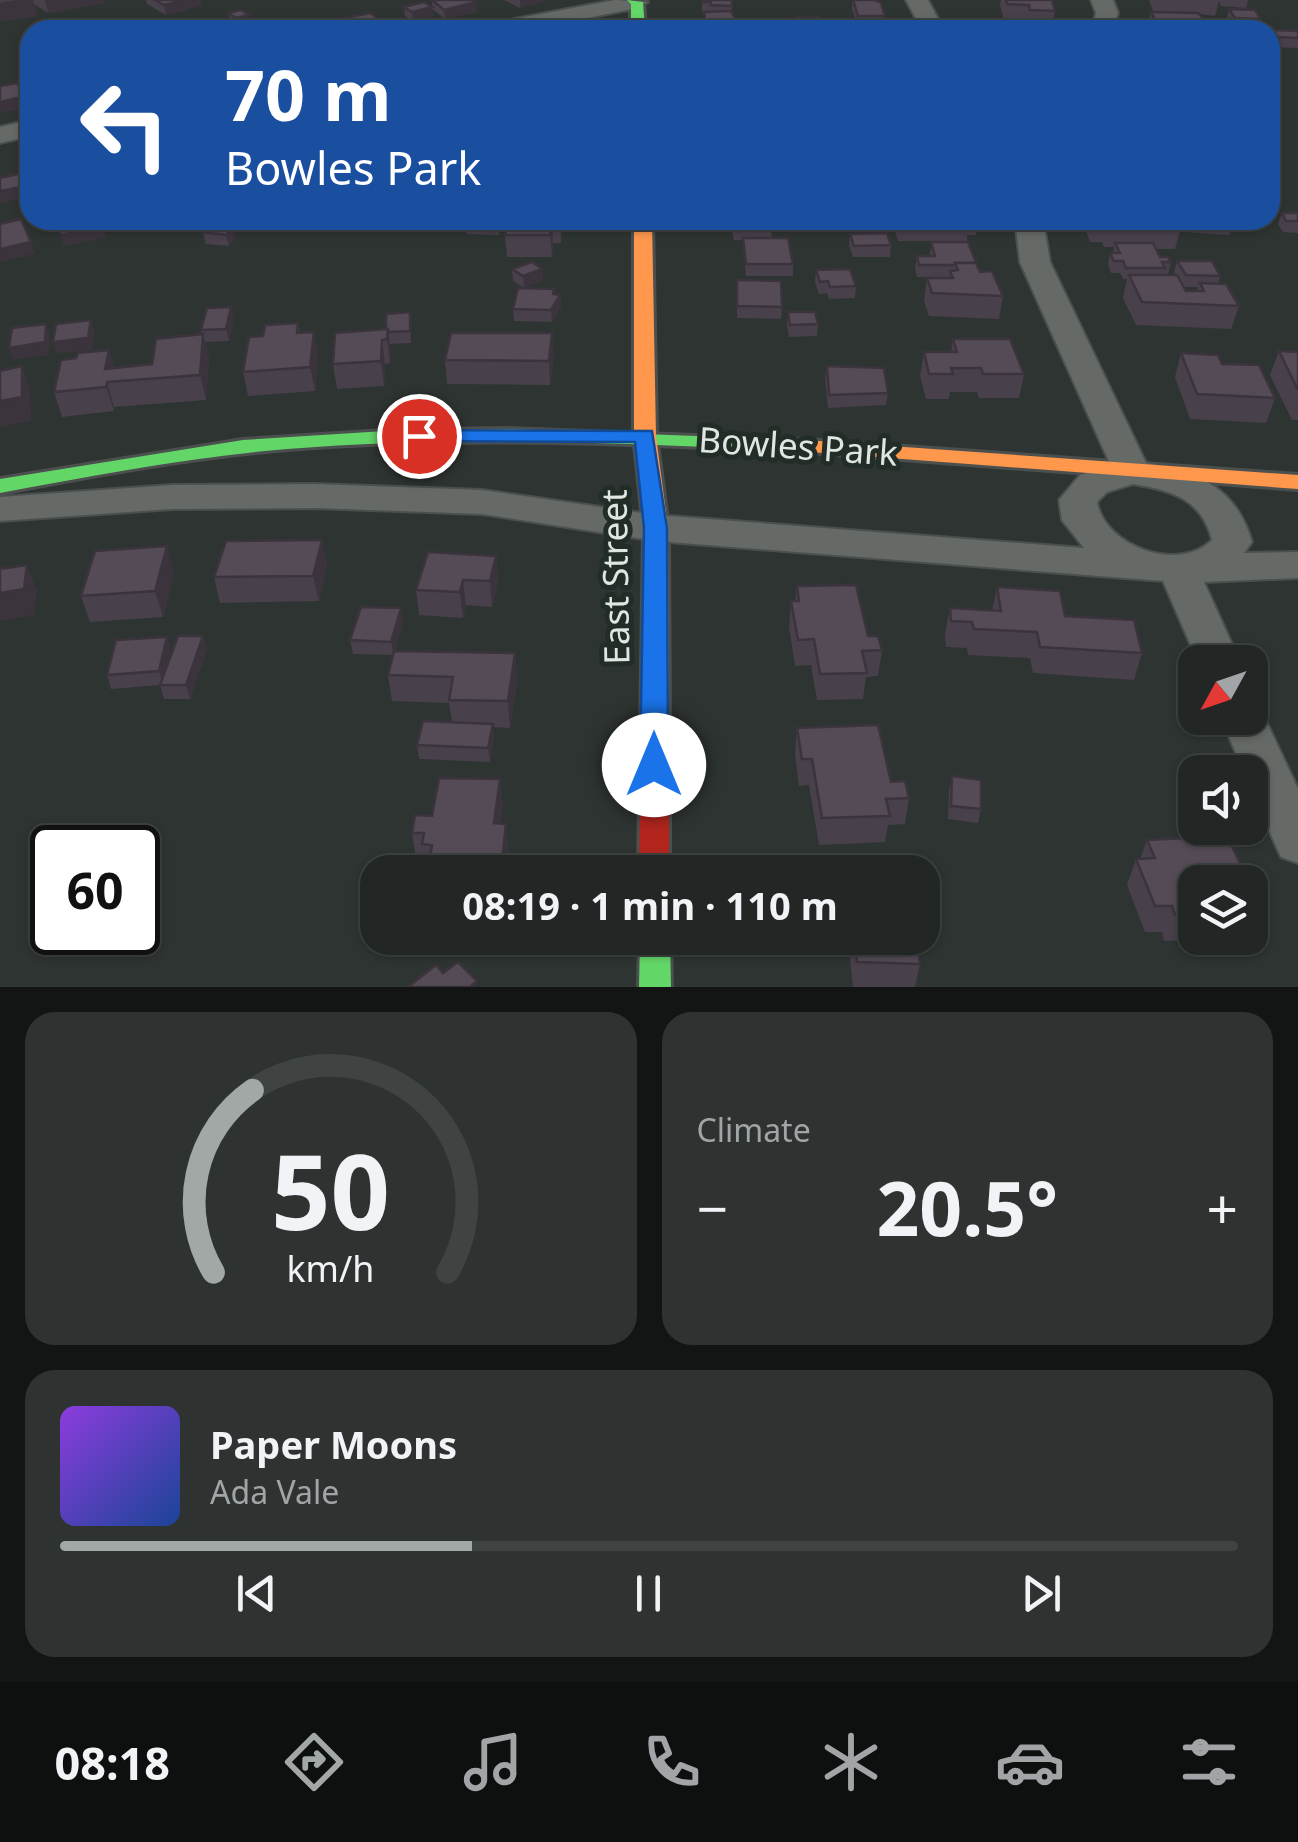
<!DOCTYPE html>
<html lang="en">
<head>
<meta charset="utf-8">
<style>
  :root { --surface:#222725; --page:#2e3332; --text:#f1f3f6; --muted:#a2a5a7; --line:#3f4442; --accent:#a2a8a5 }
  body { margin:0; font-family:"Noto Sans",sans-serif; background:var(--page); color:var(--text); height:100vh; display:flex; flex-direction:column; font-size:38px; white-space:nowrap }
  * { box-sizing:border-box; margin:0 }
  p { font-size:32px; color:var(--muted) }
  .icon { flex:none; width:55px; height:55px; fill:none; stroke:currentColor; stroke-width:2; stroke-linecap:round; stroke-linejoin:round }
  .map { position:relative; height:987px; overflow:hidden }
  .drawer { display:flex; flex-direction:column; gap:25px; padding:25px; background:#131514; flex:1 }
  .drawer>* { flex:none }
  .guide { position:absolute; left:20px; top:20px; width:1260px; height:210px; border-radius:30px; box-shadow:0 2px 8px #0004,0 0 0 2px var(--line); background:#1a4fa0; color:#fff; overflow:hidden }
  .needle { width:65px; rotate:230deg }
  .controls { position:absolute; left:1178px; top:645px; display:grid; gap:20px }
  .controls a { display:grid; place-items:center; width:90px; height:90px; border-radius:20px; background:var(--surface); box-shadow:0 2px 8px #0004,0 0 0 2px var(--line); font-size:50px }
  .speed { position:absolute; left:30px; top:825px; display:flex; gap:20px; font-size:50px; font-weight:700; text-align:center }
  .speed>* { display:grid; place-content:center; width:130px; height:130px; border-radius:50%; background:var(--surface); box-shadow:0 2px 8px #0004,0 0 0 2px var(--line); line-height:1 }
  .speed .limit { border:5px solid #111; border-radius:15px; background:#fff; color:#111 }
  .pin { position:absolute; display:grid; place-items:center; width:85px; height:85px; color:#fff; margin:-42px; border:5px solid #fff; border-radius:50%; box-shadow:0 2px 10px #0007 }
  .me { position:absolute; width:110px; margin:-55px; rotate:0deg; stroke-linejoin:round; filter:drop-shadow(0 0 8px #0008) }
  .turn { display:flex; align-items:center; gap:35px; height:210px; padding:0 40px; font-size:45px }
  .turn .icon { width:130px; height:130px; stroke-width:2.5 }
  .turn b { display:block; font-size:70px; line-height:85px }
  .big { font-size:75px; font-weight:700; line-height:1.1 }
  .drawer .tile { flex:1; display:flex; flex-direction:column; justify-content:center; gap:15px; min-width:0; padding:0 35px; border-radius:30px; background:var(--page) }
  .drawer .dial { align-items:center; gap:0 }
  .dial svg { height:260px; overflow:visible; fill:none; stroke:var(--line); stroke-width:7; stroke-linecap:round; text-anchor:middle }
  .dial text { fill:var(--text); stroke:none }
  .song { display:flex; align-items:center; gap:30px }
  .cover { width:120px; height:120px; border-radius:15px; background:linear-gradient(135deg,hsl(270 70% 55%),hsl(220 70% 35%)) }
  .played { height:10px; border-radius:5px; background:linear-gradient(90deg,var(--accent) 35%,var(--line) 35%) }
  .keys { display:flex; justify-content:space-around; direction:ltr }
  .heat { display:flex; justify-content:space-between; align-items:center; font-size:55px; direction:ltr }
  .drawer .tiles { flex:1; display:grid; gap:25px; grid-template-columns:1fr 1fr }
  .tile:last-child { grid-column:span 2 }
  .trip { position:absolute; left:360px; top:855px; width:580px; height:100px; border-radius:30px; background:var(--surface); box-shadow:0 2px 8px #0004,0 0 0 2px var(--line); font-weight:700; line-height:100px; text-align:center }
  .tab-bar { display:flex; height:160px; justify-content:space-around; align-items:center; background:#0e100f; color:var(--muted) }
  .tab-bar .icon { width:70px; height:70px }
  .tab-bar .on { color:var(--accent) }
  .tab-bar b { font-size:45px; color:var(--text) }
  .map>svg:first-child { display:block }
</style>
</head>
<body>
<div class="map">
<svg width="1298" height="987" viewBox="0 0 1298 987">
  <rect width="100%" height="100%" fill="#2e3431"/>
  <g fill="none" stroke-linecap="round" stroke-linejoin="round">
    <defs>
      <g id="street">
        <path d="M615 0 648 2 637 8 528 30H483L494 23Z"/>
        <path d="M906 0H928L944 30H922Z"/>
        <path d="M1091 0H1113L1118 13 1113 30H1091L1096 13Z"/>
        <path d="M30 120V136L0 143V127Z"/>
        <path d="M1015 220H1043L1050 262 1146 463C1198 472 1236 487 1252 542L1244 553 1298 552V578L1204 582 1240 662H1198L1163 581 656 541 482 514 315 508 172 509 0 521V497L172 485 315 484 482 490 656 515 1084 548 1062 520 1059 500 1080 475 1111 466 1020 262ZM1133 484C1171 490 1202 499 1212 540 1179 573 1105 547 1097 502L1107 492Z"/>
        <path d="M1250 703 1259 706 1298 789V863L1281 857 1250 788V772H1244L1221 718H1250Z"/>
      </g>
      <g id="fast">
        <path d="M627 0 643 2 645 30H631V4Z"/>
        <path d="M505 429 805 440 816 446 805 452C633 443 459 435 287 449 190 457 95 475 0 493V479L243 440 385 431Z"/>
        <path d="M640 938H670L671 987H639Z"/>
      </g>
      <g id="slow">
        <path d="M634 220H652L656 436 668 528 669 737 665 744 655 747 645 744 641 737 644 528 634 436Z"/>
        <path d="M805 440 1298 475V489L797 451 794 446Z"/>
      </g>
      <path id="jam" d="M655 727 665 730 669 737V872H639L641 737 645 730Z"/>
    </defs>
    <use href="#street" stroke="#4b504e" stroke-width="4"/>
    <use href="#fast" stroke="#4b504e" stroke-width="6"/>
    <use href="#slow" stroke="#4b504e" stroke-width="6"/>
    <use href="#jam" stroke="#4b504e" stroke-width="6"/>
    <use href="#street" fill="#656a67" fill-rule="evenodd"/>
    <use href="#fast" fill="#63d668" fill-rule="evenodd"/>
    <use href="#slow" fill="#ff974d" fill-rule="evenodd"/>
    <use href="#jam" fill="#b3261e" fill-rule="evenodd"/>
  </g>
  <g fill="#48404b" fill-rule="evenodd">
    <path d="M0 0H105V3L48 13 34 4 37 16 0 22Z"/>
    <path d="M146 0H201L202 5 166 15 147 4Z"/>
    <path d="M432 0 477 12 445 19 432 9 433 16 413 21 405 16 404 7H432Z"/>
    <path d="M504 0H547L520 8Z"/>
    <path d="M702 0H732V12L741 30H705L704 12 711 11H702Z"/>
    <path d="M852 0 885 16 884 25H857L852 9Z"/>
    <path d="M1001 0H1052L1055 11 1052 29 1027 28 1026 24 1023 23 1024 30H998L999 21H1004L1000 5Z"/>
    <path d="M1149 0H1248L1246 8 1221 6 1219 1 1215 16 1199 14 1209 25 1218 30H1153L1148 22 1151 12 1179 13 1153 11Z"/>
    <path d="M1229 9 1261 19 1258 29 1232 28 1227 18Z"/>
    <path d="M228 13 251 25 238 28 230 22Z"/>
    <path d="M796 17 821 28V30H796Z"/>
    <path d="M328 21 384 30H329Z"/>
    <path d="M1274 30 1298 31V48L1274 47 1273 44 1270 50V33L1272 36Z"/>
    <path d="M1282 213H1298V233L1283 232 1278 224Z"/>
    <path d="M466 220H502L499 235 466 234Z"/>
    <path d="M508 220H562L561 243H553L552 257H507L505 235Z"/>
    <path d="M726 220H780V229H772L771 238 793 264V276H746L743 240H734L732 231H726Z"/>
    <path d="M795 220H824L823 224H796Z"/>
    <path d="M978 220 976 235H967V241H898L892 221Z"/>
    <path d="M1089 220H1177L1181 227 1175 249H1156L1160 257 1171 262 1168 274 1164 275H1176L1174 272 1177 261 1220 276 1218 284 1239 306 1231 329 1136 325 1123 298 1127 279H1123L1120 273H1111L1108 264 1110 253H1113L1114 247H1104L1102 242H1090L1086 231ZM1184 287H1198L1197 291H1186Z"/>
    <path d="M1178 220H1231L1233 223 1229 235 1183 232Z"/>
    <path d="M233 227 235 239 229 246 206 244 203 232Z"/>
    <path d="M850 234 891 245 890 257H853L849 245Z"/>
    <path d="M931 242 980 272 1003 296 999 319 929 316 924 301 927 278 949 277H917L915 268 917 256H930Z"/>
    <path d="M512 269H542L543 280 524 288 513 281Z"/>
    <path d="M816 270 856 286 855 298 829 299 827 293 819 294 815 282Z"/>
    <path d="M737 280 782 307 781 319 737 318Z"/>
    <path d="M554 294 560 295 561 307 552 322 514 321 513 309Z"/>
    <path d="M410 312 411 343 390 344V363L385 364 384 386 337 389 333 364Z"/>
    <path d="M788 312 818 324 817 336 789 337 787 325Z"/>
    <path d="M234 319 229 341 205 342 209 357 206 400 114 407V411L62 417 54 392 76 358 109 350 114 368 152 364 202 334 201 330Z"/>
    <path d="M298 323 300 333 318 356 315 391 248 396 243 372 263 336Z"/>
    <path d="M953 339 1024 374 1019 398H979L977 392H950L949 399H926L920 376 924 352H951Z"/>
    <path d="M1279 351 1298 352V420H1292L1270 375Z"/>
    <path d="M1181 353 1222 364 1275 398 1266 423 1190 419 1175 377Z"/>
    <path d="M554 357 550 385 447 384 445 360Z"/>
    <path d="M827 366 888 393 886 405 828 408 825 379Z"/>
    <path d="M496 556 498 581 492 607 466 605 463 618 419 615 416 590Z"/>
    <path d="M327 565 319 601 220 603 214 577Z"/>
    <path d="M174 572 163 617 90 622 81 596Z"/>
    <path d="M797 586 868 636 882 650 878 676 866 677 863 699 817 700 811 665 795 666 789 627 791 601H795Z"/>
    <path d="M997 587 1065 616 1142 653 1134 680 1033 673 1030 658 968 655 967 648 946 647 945 634 950 608 992 611Z"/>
    <path d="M403 622 395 651 515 653 517 679 510 728 493 727 494 737 490 762 419 759 417 745 452 722 449 703 392 701 388 675 393 655 353 654 350 640Z"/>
    <path d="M203 636 207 649 190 699H164L160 685 111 689 107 675 171 650 168 662Z"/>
    <path d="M797 728 891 782 909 798 905 824 888 825 885 842 819 845 809 785 799 786 795 754Z"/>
    <path d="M952 776 981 809 978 823 948 819 949 790Z"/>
    <path d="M503 805 500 823 509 850 506 872H428L426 871 424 859H416L412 833 432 816Z"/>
    <path d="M1147 840 1195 882V938H1233L1164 941 1162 932H1145L1127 885 1136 859H1140Z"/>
    <path d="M1250 884 1262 911 1250 936Z"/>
    <path d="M824 938H916L920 964 915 987H853L850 959 853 942 824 941Z"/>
  </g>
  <g fill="#3b343d">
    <path d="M16 0H33L37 16 0 22V3Z"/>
    <path d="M45 0H105V3L48 13Z"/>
    <path d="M185 0H201L202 5 166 15 164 5Z"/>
    <path d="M520 0H547L520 8Z"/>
    <path d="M476 2 477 12 445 19 444 10Z"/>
    <path d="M432 7 433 16 413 21 412 12Z"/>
    <path d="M249 15 251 25 238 28 236 18Z"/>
    <path d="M383 23 384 30H347Z"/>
    <path d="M26 96 29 107 0 113V102Z"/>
    <path d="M28 186 30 197 0 203V191Z"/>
    <path d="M560 220H562L563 226 561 243Z"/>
    <path d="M552 221 553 243 552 257 550 235Z"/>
    <path d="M103 225 106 237 64 246 61 235Z"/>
    <path d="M233 227 235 239 229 246 226 235Z"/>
    <path d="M31 242 35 254 0 262V249Z"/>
    <path d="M542 269 543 280 524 288 523 276Z"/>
    <path d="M554 289 555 301 560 295 561 307 552 322 551 310Z"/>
    <path d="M231 307 234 319 229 341 226 329Z"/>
    <path d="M91 320 95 332 92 350 57 354 53 342Z"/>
    <path d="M46 324 50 336 49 355 13 360 9 348Z"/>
    <path d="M388 329 391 353 390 363 387 339Z"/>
    <path d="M314 332 318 356 315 391 310 367Z"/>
    <path d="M552 333 554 357 550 385 549 361Z"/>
    <path d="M203 334 209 357 206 400 200 375Z"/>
    <path d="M382 340 385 364 384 386 381 361Z"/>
    <path d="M109 350 116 373 105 369Z"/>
    <path d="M22 366 30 390 31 421 0 427V401Z"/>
    <path d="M107 382 114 407V411L106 387Z"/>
    <path d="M322 540 327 565 319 601 313 576Z"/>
    <path d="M167 546 174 572 163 617 155 591Z"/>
    <path d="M496 556 498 581 492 607 490 581Z"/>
    <path d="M0 565 8 586 27 565 37 591 34 615 0 621Z"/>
    <path d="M463 580 466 605 463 618 460 592Z"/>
    <path d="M401 608 403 622 394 655 391 642Z"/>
    <path d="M203 636 207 649 190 699 186 685Z"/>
    <path d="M167 637 171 650 163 685 159 671Z"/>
    <path d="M515 653 517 679 510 728 508 701Z"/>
    <path d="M493 724 494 737 490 762 488 748Z"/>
    <path d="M500 779 503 805 497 850 494 823Z"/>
    <path d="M506 824 509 850 506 872H501Z"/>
  </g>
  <g fill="#544b57" stroke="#3b343d" stroke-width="2.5">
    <path d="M155 0H185L164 5Z"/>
    <path d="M432 0H473L476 2 444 10Z"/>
    <path d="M702 0H732V6L711 5V2H702Z"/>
    <path d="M853 0H875L881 3 885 16H858Z"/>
    <path d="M1006 0H1052L1055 11 1030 10 1029 5 1007 4Z"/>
    <path d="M424 2 432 7 412 12 404 7Z"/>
    <path d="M1229 9 1255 10 1261 19 1235 18Z"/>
    <path d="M241 10 249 15 236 18 228 13Z"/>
    <path d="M731 11 741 30 706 26 704 12Z"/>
    <path d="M1151 12 1198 13 1209 25 1157 23Z"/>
    <path d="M371 13 383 23 347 30H339L328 21Z"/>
    <path d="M796 17H819L821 28 798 27Z"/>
    <path d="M309 18 319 30H287L282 23Z"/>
    <path d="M999 21 1023 22 1024 28 1000 27Z"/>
    <path d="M1160 23 1215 25 1218 30H1163Z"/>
    <path d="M859 27H884L891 30H860Z"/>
    <path d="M576 28V30H532Z"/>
    <path d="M1274 30 1298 31V38L1277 37Z"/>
    <path d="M17 83 26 96 0 102V86Z"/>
    <path d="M22 173 28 186 0 191V178Z"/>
    <path d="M1282 213H1298V221H1286Z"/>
    <path d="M21 219 31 242 0 249V224Z"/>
    <path d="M54 220H100L103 225 61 235Z"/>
    <path d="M466 220H499L498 223H465Z"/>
    <path d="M508 220H560L552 221 550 235H505Z"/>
    <path d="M733 220H770L772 228 734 229Z"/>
    <path d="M1107 220H1177L1181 227 1109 224Z"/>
    <path d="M1186 220H1231L1233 223 1187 221Z"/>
    <path d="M211 225 233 227 226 235 203 232Z"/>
    <path d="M887 233 891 245 854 246 850 234Z"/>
    <path d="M743 238H788L793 264H746Z"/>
    <path d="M931 242H968L977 265 976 263H955L956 265H919L917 256H935Z"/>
    <path d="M1115 243H1153L1160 257H1168L1171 262H1162L1165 268H1126L1123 261H1114L1110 253H1120Z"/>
    <path d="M1177 261H1212L1220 276 1186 275Z"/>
    <path d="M532 262 542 269 523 276 512 269Z"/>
    <path d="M955 263H976L980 272 992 271 1003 296 932 293 927 278H953L950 271 958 270Z"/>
    <path d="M850 269 856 286 830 287 828 281 820 282 816 270Z"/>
    <path d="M1129 275H1177L1186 291H1204L1200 283 1226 284 1239 306 1142 302Z"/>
    <path d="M737 280 781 281 782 307 737 306Z"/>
    <path d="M518 288 554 289 553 294 560 295 551 310 513 309Z"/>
    <path d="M231 307 226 329 201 330 207 308Z"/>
    <path d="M410 312V331L388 332V329H386V314Z"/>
    <path d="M788 312H815L818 324 790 325Z"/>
    <path d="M91 320 88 338 53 342 56 324Z"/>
    <path d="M298 323 297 333 314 332 310 367 243 372 249 337 263 336 265 325Z"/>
    <path d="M46 324 45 342 9 348 12 328Z"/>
    <path d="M388 329 387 339 382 340 381 361 333 364 335 333Z"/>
    <path d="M451 333H552L549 361 445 360Z"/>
    <path d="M203 334 200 375 107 382 106 387 54 392 61 360 76 358 78 353 109 350 105 369 152 364 156 339Z"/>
    <path d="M953 339H1010L1024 374H983L981 368H951L953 374H929L924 352H957Z"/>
    <path d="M1279 351 1298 352V390Z"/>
    <path d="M1181 353 1218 355 1222 364 1259 365 1275 398 1197 394Z"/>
    <path d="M22 366V397L0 401V371Z"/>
    <path d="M827 366 884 368 888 393 829 395Z"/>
    <path d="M322 540 313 576 214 577 226 541Z"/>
    <path d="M167 546 155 591 81 596 95 551Z"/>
    <path d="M428 552 496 556 490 581 463 580 460 592 416 590Z"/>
    <path d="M27 565 24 589 0 593V569Z"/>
    <path d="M856 585 868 636H878L882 650 862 651 867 673 820 674 814 639 798 640 791 601H799L797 586Z"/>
    <path d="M997 587 1060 591 1065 616 1134 620 1142 653 1040 647 1037 632 974 629 972 622 951 621 950 608 1001 611Z"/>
    <path d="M361 607 401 608 391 642 350 640Z"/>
    <path d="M178 636H203L186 685H160Z"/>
    <path d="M167 637 159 671 107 675 116 640Z"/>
    <path d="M394 651 515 653 508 701 449 700 453 677 388 675Z"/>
    <path d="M423 721 493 724 488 748 417 745Z"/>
    <path d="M878 725 891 782 905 781 909 798 886 799 890 816 822 818 812 759H802L797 728Z"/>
    <path d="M952 776 981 780V809L951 806Z"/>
    <path d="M439 778 500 779 494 823 506 824 501 871 428 870 432 845 422 844 424 833H412L415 815 432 816Z"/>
    <path d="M1227 836 1249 882H1195V914L1175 915 1172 906H1155L1136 859 1155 858 1147 840Z"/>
    <path d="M1250 884 1262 911H1250Z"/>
    <path d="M855 938H916L920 964 857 962Z"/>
    <path d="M458 962 477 981 470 987H408L436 965 443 973Z"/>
  </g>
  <path fill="#1a73e8" stroke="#114b97" stroke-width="2.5" d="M419 430 652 431 667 528 668 765 664 773 654 776 644 773 640 765 644 528 635 442 412 441 408 436Z"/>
  <g text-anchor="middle" stroke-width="10" stroke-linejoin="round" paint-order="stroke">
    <g font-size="35" fill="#e0e7e3" stroke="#212d26">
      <text transform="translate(798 447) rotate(4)" y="12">Bowles Park</text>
      <text transform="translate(616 577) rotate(-91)" y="12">East Street</text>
    </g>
  </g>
</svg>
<div class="controls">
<a><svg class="needle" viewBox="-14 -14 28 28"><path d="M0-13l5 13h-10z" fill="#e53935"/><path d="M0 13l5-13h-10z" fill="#a2a5a7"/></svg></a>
<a><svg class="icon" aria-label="sound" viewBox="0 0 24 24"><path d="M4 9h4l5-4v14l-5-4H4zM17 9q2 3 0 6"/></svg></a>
<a><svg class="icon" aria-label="layers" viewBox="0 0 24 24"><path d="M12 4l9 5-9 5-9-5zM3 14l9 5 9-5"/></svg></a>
</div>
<div class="speed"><div class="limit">60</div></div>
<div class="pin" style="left:419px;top:436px;background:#d93025"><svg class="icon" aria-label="arrive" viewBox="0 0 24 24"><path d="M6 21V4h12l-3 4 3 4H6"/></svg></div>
<svg class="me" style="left:654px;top:765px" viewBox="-20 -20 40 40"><circle r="19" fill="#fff"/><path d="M0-13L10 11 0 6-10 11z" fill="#1a73e8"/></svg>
<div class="trip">08:19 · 1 min · 110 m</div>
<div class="guide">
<div class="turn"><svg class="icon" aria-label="left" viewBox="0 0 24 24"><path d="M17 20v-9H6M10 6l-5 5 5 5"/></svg><div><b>70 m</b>Bowles Park</div></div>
</div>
</div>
<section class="drawer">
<div class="tiles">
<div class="tile dial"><svg viewBox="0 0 100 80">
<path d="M14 69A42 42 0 1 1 86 69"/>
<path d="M14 69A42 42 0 0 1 26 13" stroke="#a2a8a5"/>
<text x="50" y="56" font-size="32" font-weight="700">50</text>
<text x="50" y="72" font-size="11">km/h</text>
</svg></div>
<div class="tile"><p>Climate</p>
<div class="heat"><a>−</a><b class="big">20.5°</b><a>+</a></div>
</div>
<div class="tile">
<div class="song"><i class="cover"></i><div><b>Paper Moons</b><p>Ada Vale</p></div></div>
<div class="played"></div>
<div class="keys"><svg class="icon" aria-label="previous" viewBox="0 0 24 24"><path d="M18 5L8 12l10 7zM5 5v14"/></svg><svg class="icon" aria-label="pause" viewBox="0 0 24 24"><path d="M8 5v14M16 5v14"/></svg><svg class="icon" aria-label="next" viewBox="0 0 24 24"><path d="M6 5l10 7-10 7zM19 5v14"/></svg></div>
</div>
</div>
</section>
<nav class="tab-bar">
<b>08:18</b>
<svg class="icon on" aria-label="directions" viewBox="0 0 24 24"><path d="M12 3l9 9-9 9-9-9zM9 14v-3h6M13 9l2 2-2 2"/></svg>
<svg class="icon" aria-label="music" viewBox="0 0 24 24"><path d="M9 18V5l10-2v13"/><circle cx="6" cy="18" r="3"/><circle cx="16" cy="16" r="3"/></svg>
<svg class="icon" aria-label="phone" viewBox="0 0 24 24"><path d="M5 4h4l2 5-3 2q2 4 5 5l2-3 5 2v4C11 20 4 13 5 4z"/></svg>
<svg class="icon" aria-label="climate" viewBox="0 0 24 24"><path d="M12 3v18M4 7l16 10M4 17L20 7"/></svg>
<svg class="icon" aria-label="car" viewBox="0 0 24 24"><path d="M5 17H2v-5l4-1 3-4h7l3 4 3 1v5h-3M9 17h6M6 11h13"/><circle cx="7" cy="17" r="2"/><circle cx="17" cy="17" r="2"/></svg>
<svg class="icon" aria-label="filters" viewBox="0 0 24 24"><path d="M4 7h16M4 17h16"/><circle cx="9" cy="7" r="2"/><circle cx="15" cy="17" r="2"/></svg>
</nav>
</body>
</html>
